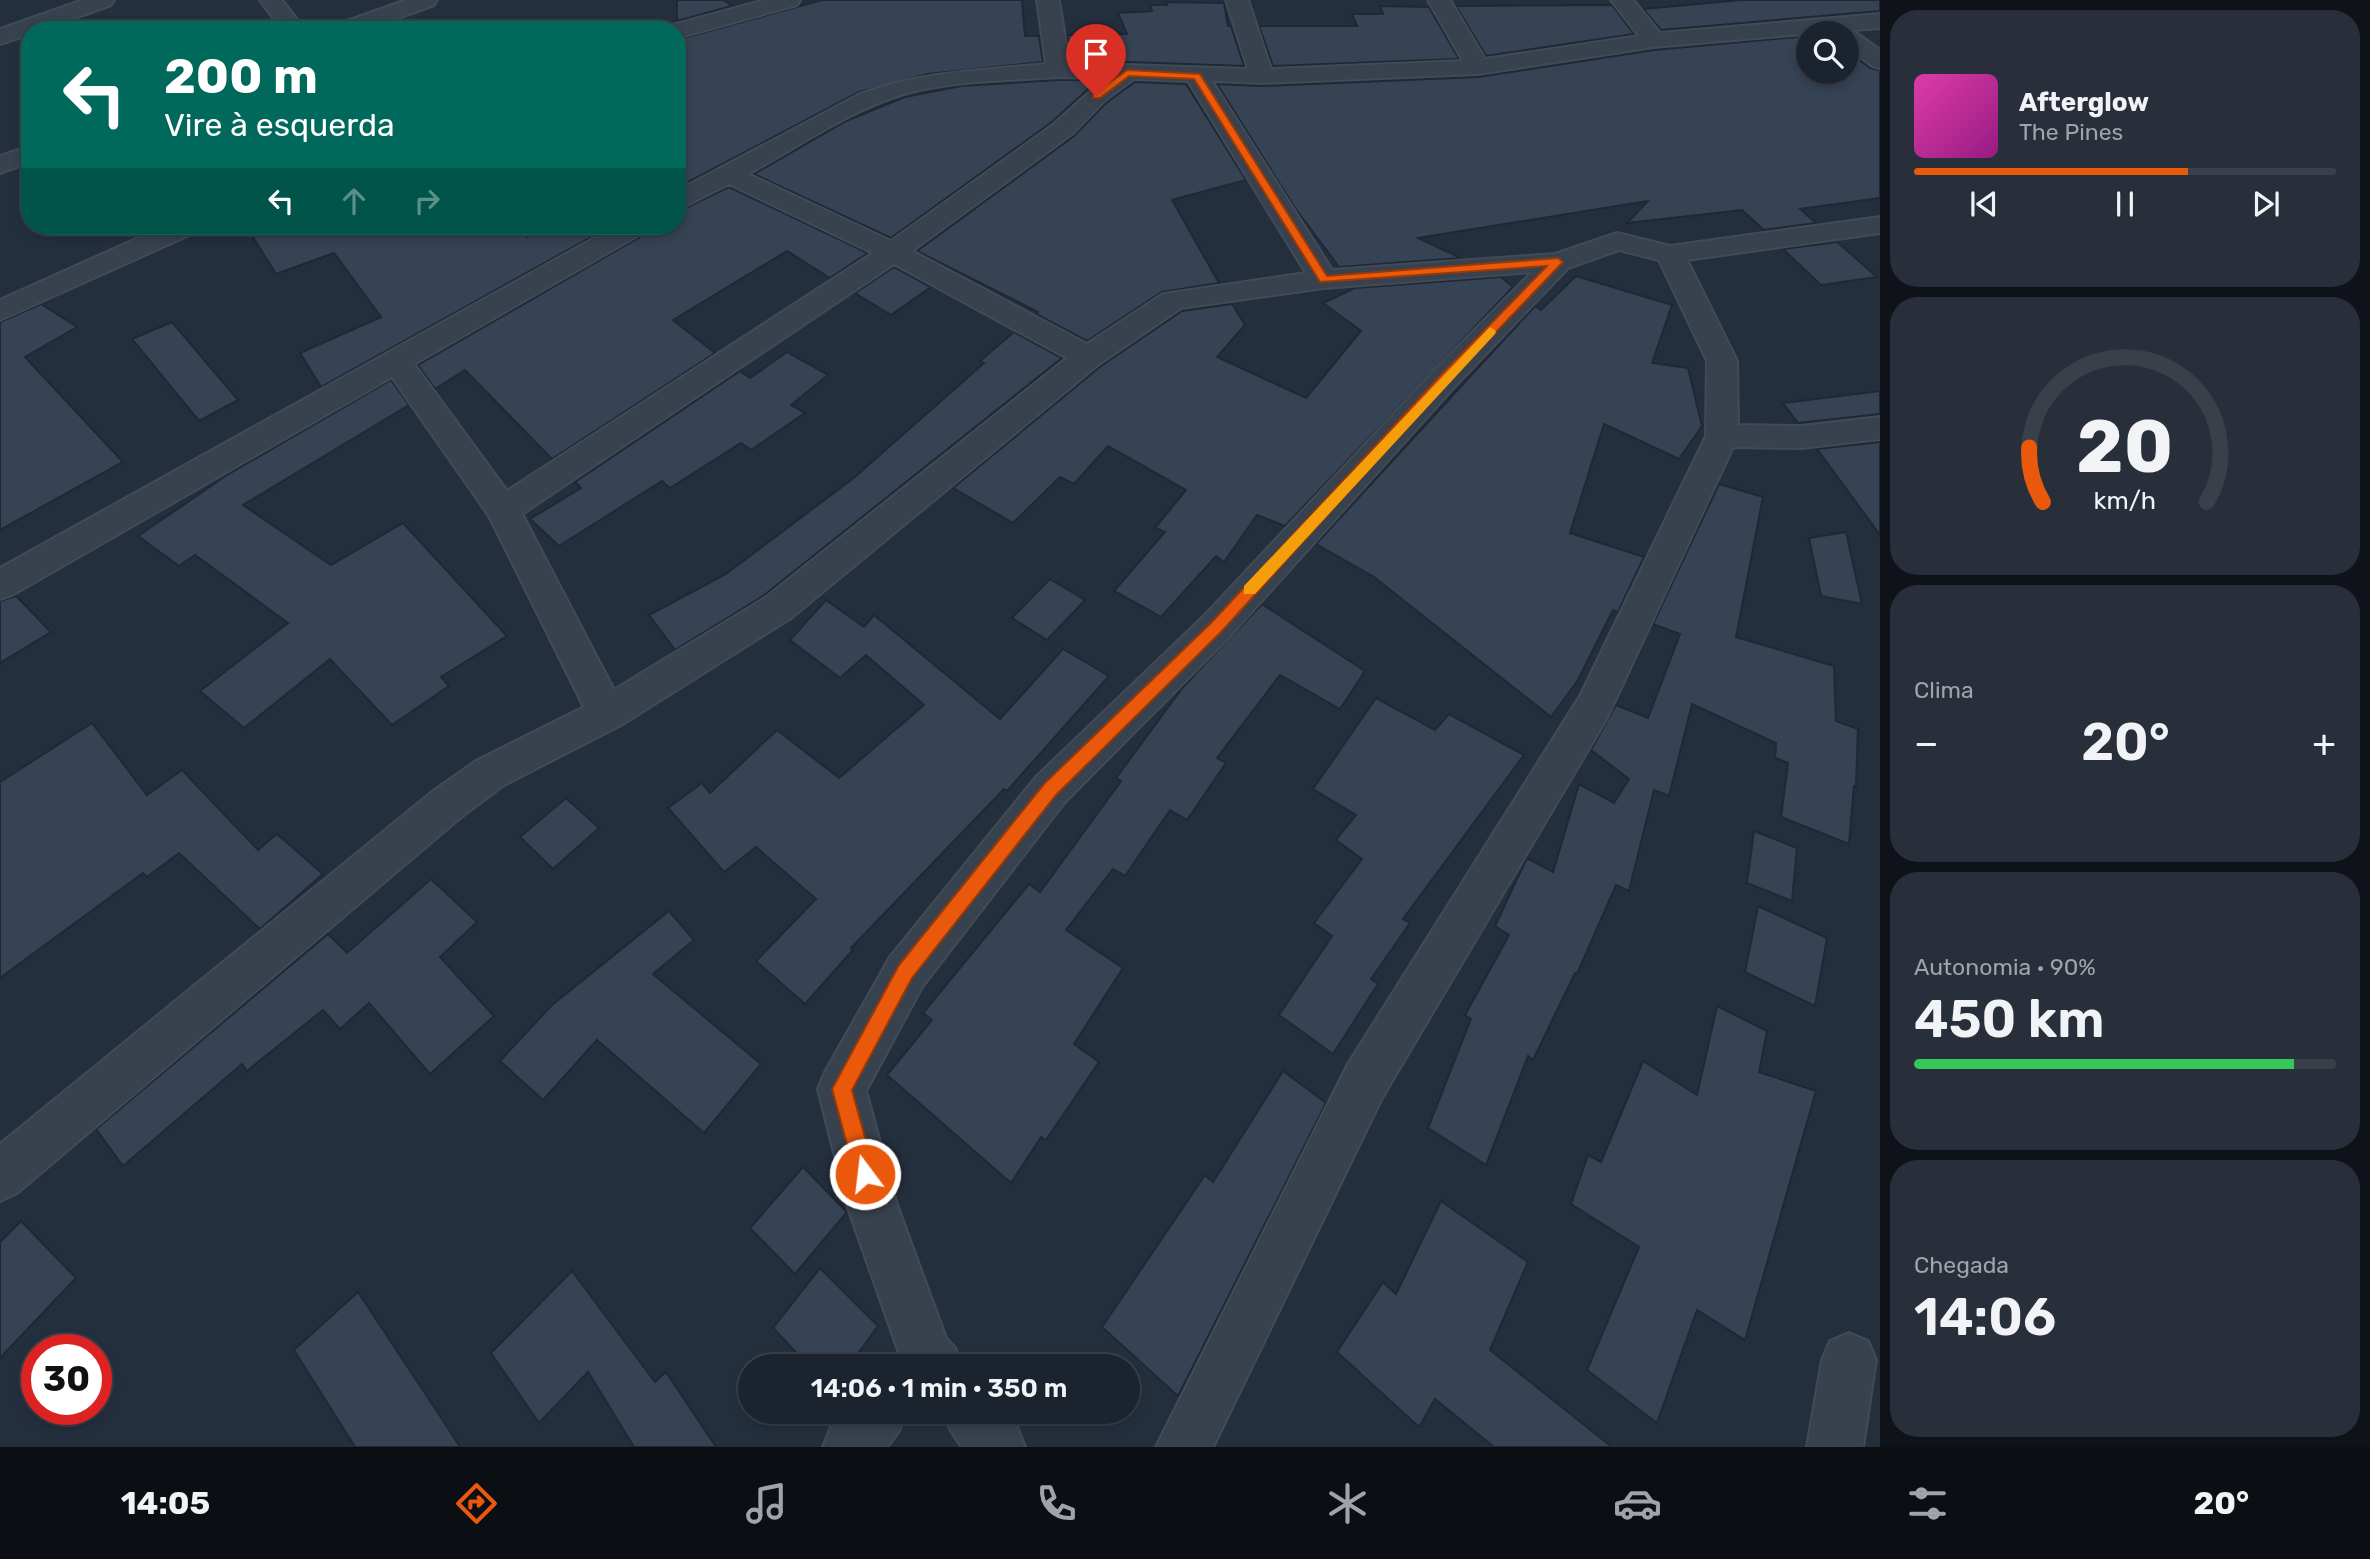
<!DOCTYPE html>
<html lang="pt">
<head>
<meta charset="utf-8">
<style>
  :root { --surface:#1b232e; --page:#282f3a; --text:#f1f3f6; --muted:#a0a4aa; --line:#39404a; --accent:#ea580c }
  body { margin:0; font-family:Rubik,sans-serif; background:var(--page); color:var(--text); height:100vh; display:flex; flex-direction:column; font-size:26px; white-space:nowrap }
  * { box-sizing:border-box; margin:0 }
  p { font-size:23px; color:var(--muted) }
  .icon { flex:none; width:38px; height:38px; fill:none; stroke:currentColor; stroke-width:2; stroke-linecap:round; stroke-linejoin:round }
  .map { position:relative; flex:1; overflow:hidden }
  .side { display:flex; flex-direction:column; gap:10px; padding:10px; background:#0f1319; width:490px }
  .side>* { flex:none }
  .guide { position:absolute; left:21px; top:21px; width:665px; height:214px; border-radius:28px; box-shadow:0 4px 10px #0003,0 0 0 2px var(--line); background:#00695c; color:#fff; overflow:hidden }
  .buttons { position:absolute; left:1796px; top:21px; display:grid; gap:14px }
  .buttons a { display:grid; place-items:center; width:63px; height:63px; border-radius:50%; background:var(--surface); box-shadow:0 4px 10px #0003,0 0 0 2px var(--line); font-size:35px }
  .speed { position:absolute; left:21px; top:1334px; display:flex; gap:14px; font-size:35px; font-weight:700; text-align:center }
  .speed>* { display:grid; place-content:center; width:91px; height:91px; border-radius:50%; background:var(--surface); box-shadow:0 4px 10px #0003,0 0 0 2px var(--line); line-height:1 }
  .speed .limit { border:10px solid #d22; background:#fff; color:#111 }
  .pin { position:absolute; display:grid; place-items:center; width:60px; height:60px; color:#fff; margin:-72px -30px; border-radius:50% 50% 50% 0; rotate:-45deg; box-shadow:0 0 7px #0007 }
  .pin .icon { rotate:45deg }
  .me { position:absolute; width:77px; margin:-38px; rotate:345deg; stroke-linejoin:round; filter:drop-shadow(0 0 5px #0008) }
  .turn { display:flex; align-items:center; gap:24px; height:147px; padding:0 28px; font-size:32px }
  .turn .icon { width:91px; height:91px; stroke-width:2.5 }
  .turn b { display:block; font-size:49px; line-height:60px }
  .lanes { display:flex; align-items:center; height:66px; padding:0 28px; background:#0003; justify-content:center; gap:35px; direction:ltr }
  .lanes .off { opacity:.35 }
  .big { font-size:52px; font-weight:600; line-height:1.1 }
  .side .tile { flex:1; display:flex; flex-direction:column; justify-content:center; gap:10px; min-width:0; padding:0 24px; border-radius:28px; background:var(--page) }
  .side .dial { align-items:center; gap:0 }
  .dial svg { height:182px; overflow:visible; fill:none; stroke:var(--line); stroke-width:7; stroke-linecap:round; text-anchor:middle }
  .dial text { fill:var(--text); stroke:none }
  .song { display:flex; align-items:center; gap:21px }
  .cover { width:84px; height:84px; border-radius:10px; background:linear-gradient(135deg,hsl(320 70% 55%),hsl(310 70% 35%)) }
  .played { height:7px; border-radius:4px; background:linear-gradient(90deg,var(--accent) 65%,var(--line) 65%) }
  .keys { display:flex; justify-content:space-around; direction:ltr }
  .heat { display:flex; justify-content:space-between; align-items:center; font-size:38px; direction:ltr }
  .charge { height:10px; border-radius:5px; background:linear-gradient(90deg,#34c759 90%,var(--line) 0) }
  .trip { position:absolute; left:738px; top:1354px; width:402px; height:70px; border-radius:35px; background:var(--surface); box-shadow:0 4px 10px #0003,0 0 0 2px var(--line); font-weight:600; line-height:70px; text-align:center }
  .dock { display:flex; height:112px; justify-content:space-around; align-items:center; background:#0b0e12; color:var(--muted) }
  .dock .icon { width:49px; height:49px }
  .dock .current { color:var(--accent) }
  .dock b { font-size:32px; color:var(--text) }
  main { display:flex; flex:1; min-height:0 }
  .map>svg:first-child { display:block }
</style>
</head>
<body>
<main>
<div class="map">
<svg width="1880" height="1447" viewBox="0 0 1880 1447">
  <rect width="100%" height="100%" fill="#242f3e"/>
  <g fill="#364354" stroke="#1f2835" stroke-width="2">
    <path d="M677 0H724L732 6 677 21Z"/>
    <path d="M822 0H1022L1025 36H1039L1043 62 928 74 859 92 677 188V40Z"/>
    <path d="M1741 0H1880V11L1661 30 1643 9Z"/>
    <path d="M1166 2 1224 3 1228 26H1231L1244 66 1071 60 1067 35 1127 34 1118 13 1152 11 1150 5H1167Z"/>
    <path d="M1612 5 1634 34 1486 56 1456 6Z"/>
    <path d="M1380 6 1429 7 1459 59 1273 66 1259 26H1357L1352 14H1383Z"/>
    <path d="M1808 36V72H1846V50L1870 68 1880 70V198L1800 209 1816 223 1764 230 1742 210 1627 223 1648 201 1418 238 1461 258 1339 267 1295 208 1217 84 1262 86 1478 77 1654 50Z"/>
    <path d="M1058 80H1098L1052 122 891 238 754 174 846 121 905 97 961 86Z"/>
    <path d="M1135 82 1186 84 1246 180 1172 200 1219 283 1162 292 1087 341 1036 314 1038 312 917 251 1074 136 1106 103Z"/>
    <path d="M729 187 868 253 830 278 787 251 673 320 715 353 552 459 465 370 435 389 418 365 645 234 651 226H677V212Z"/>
    <path d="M246 226H512L527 237 546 226H611L321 387 300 353 381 317 334 253 276 274Z"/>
    <path d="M1837 242 1877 277 1821 285 1783 249Z"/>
    <path d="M894 267 931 287 891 315 855 293Z"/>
    <path d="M1576 276 1672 305 1652 363 1688 368 1702 426 1679 459 1604 424 1570 533 1644 557 1618 612 1613 610 1578 680 1551 717 1374 577 1316 544 1535 306 1541 310Z"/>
    <path d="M1501 277 1513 287 1285 526 1257 515 1224 562 1216 556 1161 617 1114 591 1165 532 1155 528 1186 490 1108 446 1074 484 1060 477 1013 523 953 488 1101 366 1182 311 1232 304 1245 325 1217 357 1306 398 1361 331 1323 303 1355 288Z"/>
    <path d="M41 304 77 327 25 357 123 462 0 530V322Z"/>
    <path d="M172 322 238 400 199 421 132 339Z"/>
    <path d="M1014 332 1062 358 763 596 675 650 649 615 726 574 855 477 984 363 980 361Z"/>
    <path d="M787 352 828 375 791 405 805 413 751 450 741 443 670 488 662 481 559 546 530 519 581 488 575 482 740 371 750 378Z"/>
    <path d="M391 380 409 405 243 505 331 565 403 523 507 636 441 677 449 686 392 725 330 659 244 728 200 691 288 623 195 555 179 566 138 536 227 475Z"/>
    <path d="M1880 391V414L1798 423 1783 403Z"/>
    <path d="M1880 442V535L1817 449Z"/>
    <path d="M1719 484 1763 497 1736 637 1834 666 1836 721 1858 729 1856 787 1854 786 1849 844 1781 817 1788 763 1775 758 1776 743 1692 704 1669 796 1654 790 1629 891 1616 885 1577 974 1575 973 1533 1060 1528 1056 1486 1165 1428 1128 1471 1019 1465 1015 1509 935 1495 926 1527 858 1553 872 1579 784 1614 803 1629 779 1591 750 1616 705 1648 718 1680 634 1653 624Z"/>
    <path d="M1846 532 1862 604 1821 596 1809 538Z"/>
    <path d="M1050 579 1085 600 1047 640 1012 618Z"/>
    <path d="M16 596 51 632 0 663V601Z"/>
    <path d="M826 600 864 627 874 615 1000 719 1063 649 1109 676 1007 791 1004 789 851 948 853 950 805 1004 756 961 816 899 756 847 724 872 668 808 702 783 710 793 777 730 839 778 924 705 866 655 840 678 790 640Z"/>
    <path d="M1262 604 1365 671 1340 709 1280 675 1217 758 1226 763 1187 820 1170 810 1125 876 1113 869 1066 930 1123 968 1074 1044 1099 1062 1046 1140 1041 1137 1011 1183 887 1075 932 1020 923 1013 1029 884 1040 892 1121 781 1116 778 1183 687Z"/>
    <path d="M1376 698 1435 730 1449 714 1524 755 1403 919 1410 923 1371 979 1378 984 1333 1054 1279 1015 1332 936 1314 923 1362 859 1336 840 1356 815 1313 789Z"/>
    <path d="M92 723 147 795 182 770 258 850 277 834 323 874 260 929 179 853 147 877 143 873 0 978V782Z"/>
    <path d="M566 798 599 828 553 869 520 837Z"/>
    <path d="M1754 831 1797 848 1792 901 1747 883Z"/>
    <path d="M431 879 477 922 440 957 494 1016 430 1074 369 1003 340 1029 323 1010 247 1071 242 1064 123 1166 96 1129 328 934 347 953Z"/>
    <path d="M1758 906 1827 938 1815 1006 1745 972Z"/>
    <path d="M669 911 694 940 653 974 761 1064 704 1133 597 1040 543 1100 500 1061 552 1005Z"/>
    <path d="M1717 1006 1767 1031 1759 1072 1816 1091 1745 1340 1697 1310 1657 1423 1587 1370 1639 1247 1571 1204 1588 1155 1601 1162 1643 1061 1697 1095Z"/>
    <path d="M1283 1071 1326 1103 1178 1396 1102 1327 1205 1175 1213 1182Z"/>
    <path d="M803 1167 847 1212 795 1274 750 1228Z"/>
    <path d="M1441 1201 1528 1262 1490 1350 1612 1447H1494L1435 1399 1419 1427 1337 1352 1383 1282 1396 1294Z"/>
    <path d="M21 1221 76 1278 0 1358V1242Z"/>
    <path d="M820 1268 878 1326 848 1367H810L773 1328Z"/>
    <path d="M572 1271 655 1382 666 1372 716 1447H634L588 1372 539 1423 491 1353Z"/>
    <path d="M358 1292 440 1416 460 1447H355L294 1350Z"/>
  </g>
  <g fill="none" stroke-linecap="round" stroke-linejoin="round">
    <defs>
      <g id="street">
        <path d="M83 0H114L111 5 41 30H30V34L0 44V29Z"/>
        <path d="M260 0H282L305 30H282Z"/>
        <path d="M406 0H437L434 5 365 30H333L336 25Z"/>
        <path d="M765 0H800L797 5 677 38V30H667L669 26Z"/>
        <path d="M1037 0H1059L1069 63 1248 69 1226 0H1248L1271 69 1463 61 1428 0H1450L1485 59 1639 36 1611 0H1633L1660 33 1880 14V28L1852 30 1880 50V68L1872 66 1846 46V33H1836L1838 31 1654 47 1478 74 1262 83 1212 81 1332 270 1555 254 1617 233 1670 246 1880 217V233L1687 260 1737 361 1738 425 1801 426 1880 417V439L1801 448 1733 447 1607 718 1382 1098 1213 1447H1156L1348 1064 1580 696 1706 436 1707 361 1659 260 1619 250 1568 268 1456 385 1229 637 1064 803 922 987 866 1091 897 1205 946 1338 955 1348 963 1367H904L847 1205 818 1089 825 1072 890 957 1036 777 1203 617 1434 371 1532 272 1324 288 1181 308 1099 364 791 618 621 725 504 785 460 818 17 1193 0 1201V1144L432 792 476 761 584 707 489 516 392 377 12 595 0 599V568L616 226H648L644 232 414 364 507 491 873 253 729 184 677 210V191L860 94C920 72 982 70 1046 64ZM1058 77 1105 78 1054 124 891 241 748 174C794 149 854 108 904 94 953 80 1008 81 1058 77ZM1134 79 1188 81 1306 273 1163 294 1087 344 912 251 1072 134 1104 101ZM894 264 1067 358 765 598 614 690 522 514Z"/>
        <path d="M30 146V162L0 173V156Z"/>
        <path d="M165 226H200L196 232 0 320V300Z"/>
        <path d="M1849 1333 1868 1341 1876 1360 1863 1447H1807L1822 1360 1830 1341Z"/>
        <path d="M844 1412H907L899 1431 887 1447H823L831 1427Z"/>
        <path d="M943 1412H1005L1017 1427 1025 1447H962L951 1431Z"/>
      </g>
    </defs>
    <use href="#street" stroke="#414a57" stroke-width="4"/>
    <use href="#street" fill="#38414e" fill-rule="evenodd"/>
  </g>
  <path fill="#ea580c" stroke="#983908" stroke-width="2" d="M1127 70 1200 74 1327 276 1558 258 1563 262 1449 381 1222 631 1056 795 912 978 852 1090 875 1174 872 1181 865 1184 858 1181 855 1174 832 1089 899 965 1044 784 1211 623 1441 375 1547 266 1320 282 1194 79 1129 76 1100 98H1093V94Z"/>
  <path fill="#f59e0b" d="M1490 327 1496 331 1495 334 1255 594H1244V586Z"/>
</svg>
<div class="buttons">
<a><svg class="icon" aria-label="search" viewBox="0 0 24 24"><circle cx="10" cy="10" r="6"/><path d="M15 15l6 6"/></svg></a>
</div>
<div class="speed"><div class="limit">30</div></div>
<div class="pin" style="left:1096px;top:96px;background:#d93025"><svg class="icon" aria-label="arrive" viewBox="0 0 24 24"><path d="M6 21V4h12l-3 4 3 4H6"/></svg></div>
<svg class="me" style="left:865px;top:1174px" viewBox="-20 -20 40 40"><circle r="17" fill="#ea580c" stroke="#fff" stroke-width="3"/><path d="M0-11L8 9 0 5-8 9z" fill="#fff"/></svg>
<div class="trip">14:06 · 1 min · 350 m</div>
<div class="guide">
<div class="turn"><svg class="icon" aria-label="left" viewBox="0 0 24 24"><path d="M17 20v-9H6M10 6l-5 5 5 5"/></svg><div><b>200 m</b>Vire à esquerda</div></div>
<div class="lanes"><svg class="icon" aria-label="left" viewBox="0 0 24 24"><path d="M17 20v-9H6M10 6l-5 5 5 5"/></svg><svg class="icon off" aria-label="ahead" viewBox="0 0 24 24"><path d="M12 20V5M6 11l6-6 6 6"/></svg><svg class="icon off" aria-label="right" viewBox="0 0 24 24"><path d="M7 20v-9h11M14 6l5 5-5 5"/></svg></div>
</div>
</div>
<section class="side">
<div class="tile">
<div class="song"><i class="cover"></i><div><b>Afterglow</b><p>The Pines</p></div></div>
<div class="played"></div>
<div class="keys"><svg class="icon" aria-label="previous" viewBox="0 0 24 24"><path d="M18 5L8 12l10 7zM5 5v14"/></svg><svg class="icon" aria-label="pause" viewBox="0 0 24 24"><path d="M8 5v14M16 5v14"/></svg><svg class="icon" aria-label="next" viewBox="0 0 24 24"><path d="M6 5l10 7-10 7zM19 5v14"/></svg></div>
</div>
<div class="tile dial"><svg viewBox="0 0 100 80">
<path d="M14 69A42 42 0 1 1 86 69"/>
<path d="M14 69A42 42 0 0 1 8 45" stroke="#ea580c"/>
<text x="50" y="56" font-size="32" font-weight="700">20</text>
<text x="50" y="72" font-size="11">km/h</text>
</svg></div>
<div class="tile"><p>Clima</p>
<div class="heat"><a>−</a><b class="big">20°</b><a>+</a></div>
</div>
<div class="tile"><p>Autonomia · 90%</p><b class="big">450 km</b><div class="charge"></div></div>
<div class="tile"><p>Chegada</p><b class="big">14:06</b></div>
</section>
</main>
<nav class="dock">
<b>14:05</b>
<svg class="icon current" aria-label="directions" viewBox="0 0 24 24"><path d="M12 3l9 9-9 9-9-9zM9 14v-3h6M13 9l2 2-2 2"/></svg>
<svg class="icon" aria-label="music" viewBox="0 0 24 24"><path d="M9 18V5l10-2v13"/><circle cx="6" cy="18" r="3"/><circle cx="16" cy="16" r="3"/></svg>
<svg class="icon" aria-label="phone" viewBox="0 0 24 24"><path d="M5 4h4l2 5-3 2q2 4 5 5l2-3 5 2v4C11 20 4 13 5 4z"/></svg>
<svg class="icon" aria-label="climate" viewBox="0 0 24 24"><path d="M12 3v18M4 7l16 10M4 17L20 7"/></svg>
<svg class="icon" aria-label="car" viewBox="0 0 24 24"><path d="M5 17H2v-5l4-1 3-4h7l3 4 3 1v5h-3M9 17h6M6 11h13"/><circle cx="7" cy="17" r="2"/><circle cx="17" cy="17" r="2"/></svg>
<svg class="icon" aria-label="filters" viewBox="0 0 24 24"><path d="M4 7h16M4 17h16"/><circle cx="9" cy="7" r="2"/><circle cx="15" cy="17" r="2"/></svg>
<b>20°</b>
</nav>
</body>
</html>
